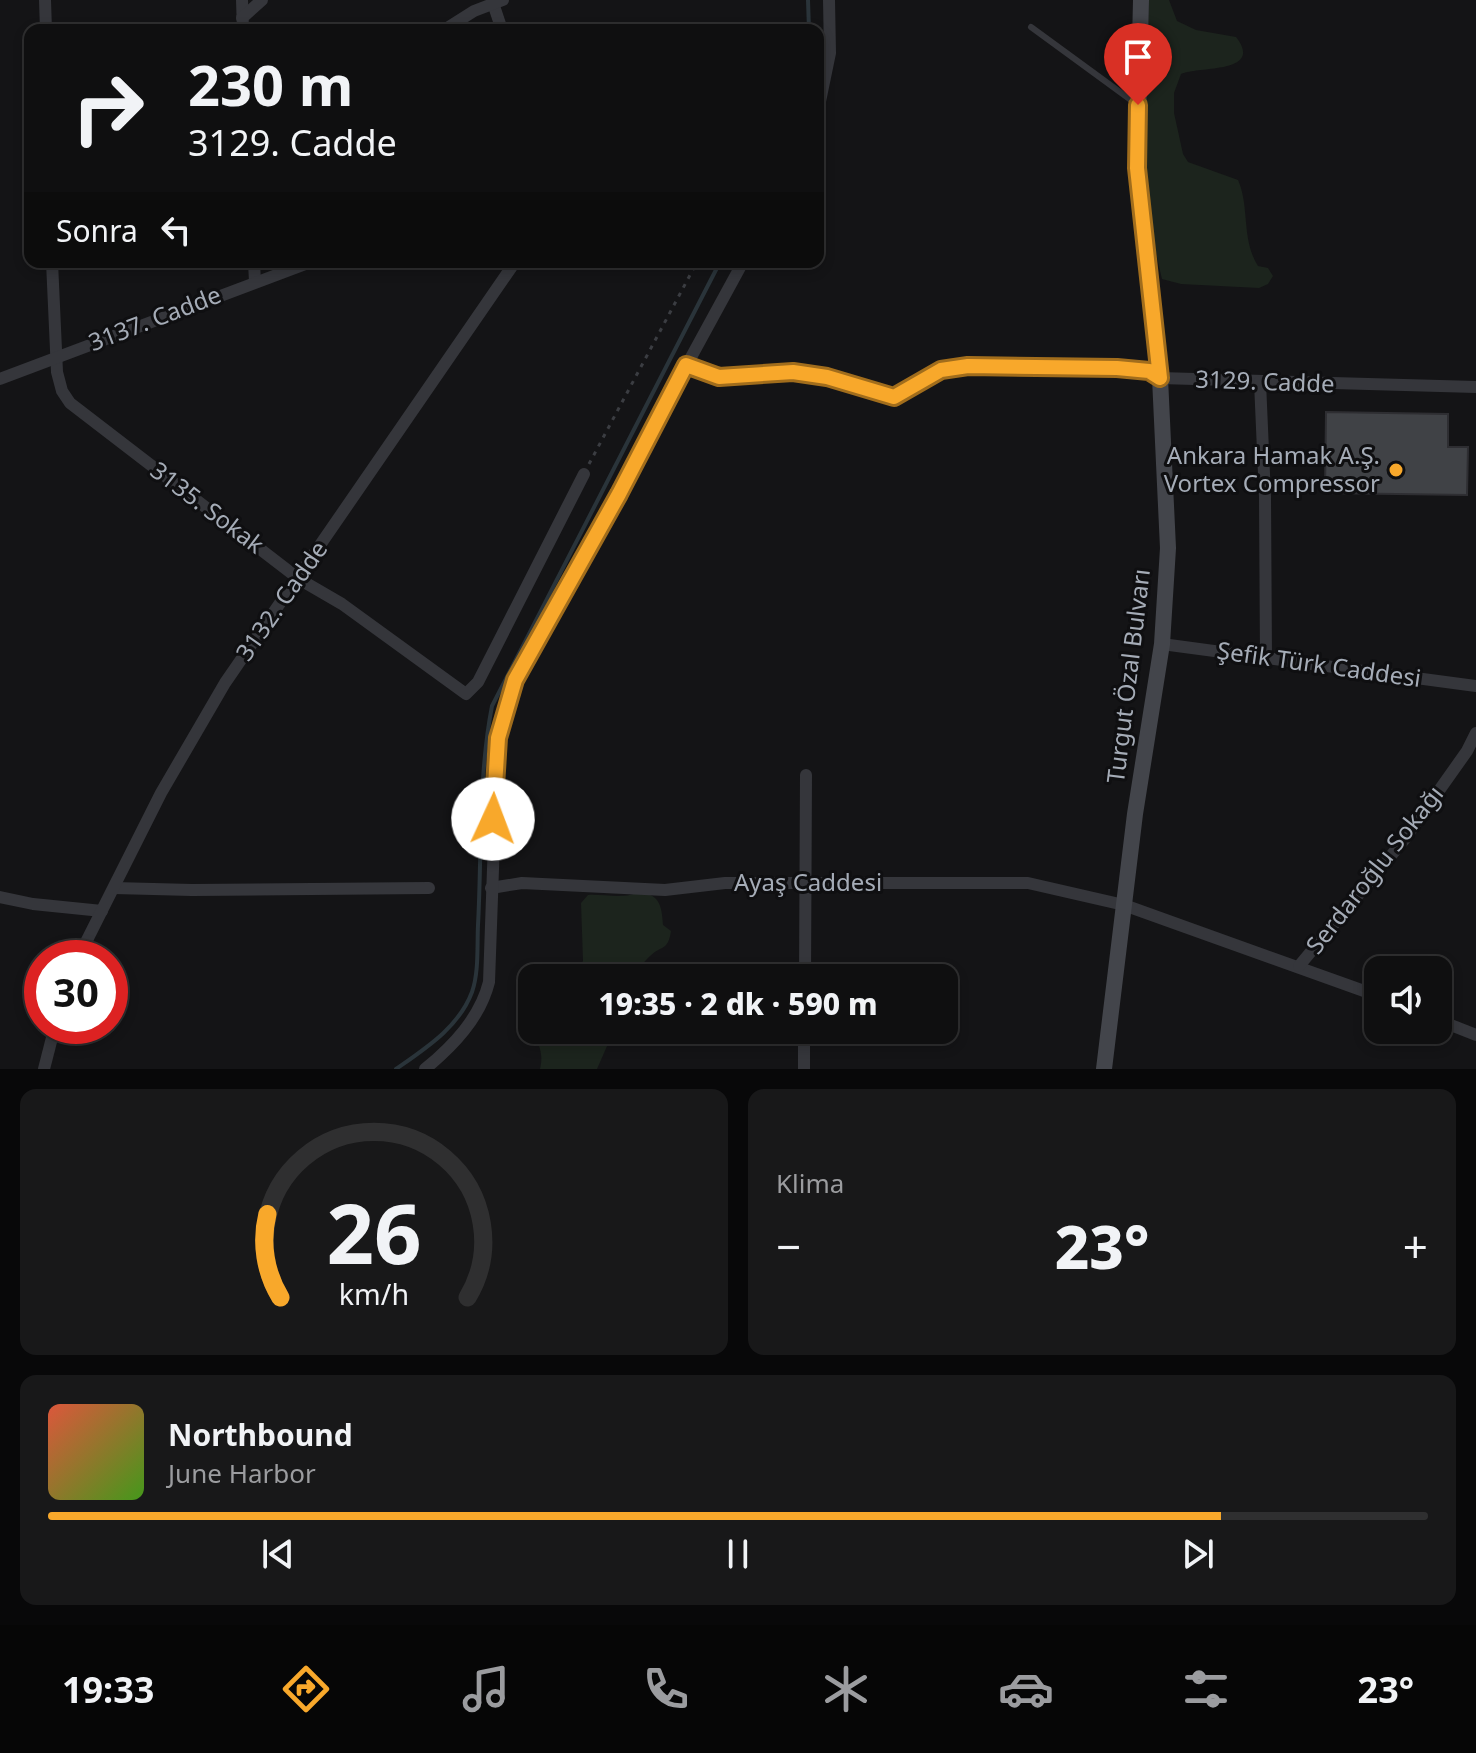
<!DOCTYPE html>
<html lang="tr">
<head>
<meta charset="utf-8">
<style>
  :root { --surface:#0f0f10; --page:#181819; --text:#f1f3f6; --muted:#9b9c9f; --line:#2f2f30; --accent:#f8a82b }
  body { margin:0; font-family:"Noto Sans",sans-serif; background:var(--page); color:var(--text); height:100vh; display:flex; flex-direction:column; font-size:30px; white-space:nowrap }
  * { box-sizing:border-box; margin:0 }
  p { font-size:26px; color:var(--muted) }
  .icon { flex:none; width:44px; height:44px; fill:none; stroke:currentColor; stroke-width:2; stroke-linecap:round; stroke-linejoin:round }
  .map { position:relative; height:1069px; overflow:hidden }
  .drawer { display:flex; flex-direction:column; gap:20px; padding:20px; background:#080809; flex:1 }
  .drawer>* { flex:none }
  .banner { position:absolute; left:24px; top:24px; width:800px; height:244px; border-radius:16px; box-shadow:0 4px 12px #0003,0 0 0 2px var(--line); background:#0f0f10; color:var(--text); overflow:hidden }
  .tools { position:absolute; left:1364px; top:956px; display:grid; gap:16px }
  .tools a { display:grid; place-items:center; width:88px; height:88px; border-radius:16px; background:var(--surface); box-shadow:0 4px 12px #0003,0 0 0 2px var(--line); font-size:40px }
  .speed { position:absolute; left:24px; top:940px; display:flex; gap:16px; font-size:40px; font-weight:700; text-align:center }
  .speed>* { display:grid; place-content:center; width:104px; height:104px; border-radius:50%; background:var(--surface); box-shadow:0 4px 12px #0003,0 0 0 2px var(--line); line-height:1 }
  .speed .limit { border:12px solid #d22; background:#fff; color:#111 }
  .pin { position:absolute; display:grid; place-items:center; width:68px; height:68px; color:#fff; margin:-82px -34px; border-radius:50% 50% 50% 0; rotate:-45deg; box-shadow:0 0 8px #0007 }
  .pin .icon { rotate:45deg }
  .me { position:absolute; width:88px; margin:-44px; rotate:2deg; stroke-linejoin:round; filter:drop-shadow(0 0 6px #0008) }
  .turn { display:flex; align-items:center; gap:28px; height:168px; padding:0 32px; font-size:36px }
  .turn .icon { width:104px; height:104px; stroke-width:2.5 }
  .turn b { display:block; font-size:56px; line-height:68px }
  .then { display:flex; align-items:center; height:76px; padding:0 32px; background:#0003; gap:16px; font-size:30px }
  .big { font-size:60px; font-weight:800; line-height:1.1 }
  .drawer .card { flex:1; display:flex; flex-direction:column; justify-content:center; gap:12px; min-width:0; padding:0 28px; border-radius:16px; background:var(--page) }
  .drawer .dial { align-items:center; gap:0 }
  .dial svg { height:208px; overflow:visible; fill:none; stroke:var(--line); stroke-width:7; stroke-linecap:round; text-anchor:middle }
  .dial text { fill:var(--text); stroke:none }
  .song { display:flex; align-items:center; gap:24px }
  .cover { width:96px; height:96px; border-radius:12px; background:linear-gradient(135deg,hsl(10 70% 55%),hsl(100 70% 35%)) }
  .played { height:8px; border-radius:4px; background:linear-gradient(90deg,var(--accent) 85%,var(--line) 85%) }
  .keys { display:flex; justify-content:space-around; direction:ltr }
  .heat { display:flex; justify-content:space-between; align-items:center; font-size:44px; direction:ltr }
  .drawer .tiles { flex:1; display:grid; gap:20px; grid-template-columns:1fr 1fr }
  .card:last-child { grid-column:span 2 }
  .trip { position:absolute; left:518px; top:964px; width:440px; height:80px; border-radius:16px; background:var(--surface); box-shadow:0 4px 12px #0003,0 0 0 2px var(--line); font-weight:800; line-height:80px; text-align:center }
  .menu { display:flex; height:128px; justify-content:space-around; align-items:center; background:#060606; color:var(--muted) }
  .menu .icon { width:56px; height:56px }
  .menu .current { color:var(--accent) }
  .menu b { font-size:36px; color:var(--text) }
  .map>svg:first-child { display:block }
</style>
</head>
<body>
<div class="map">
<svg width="1476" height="1069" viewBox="0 0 1476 1069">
  <rect width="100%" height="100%" fill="#141416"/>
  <g fill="#1c241d">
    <path d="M1149 0H1169L1177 21 1196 30 1236 37C1265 74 1197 66 1181 74L1174 93V113L1183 154 1188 162 1238 180C1250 207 1241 239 1258 266L1268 268 1273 276 1268 284 1259 288 1181 284 1162 279C1139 189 1146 92 1149 0Z"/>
    <path d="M636 893C659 892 662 905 663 925L671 931C668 951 662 945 650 956 643 962 638 971 632 978H548L570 966H580L583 961 581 903 588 895C603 894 622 899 636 893Z"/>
    <path d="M532 1001V1030H614L597 1069H540C548 1035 517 1034 532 1001Z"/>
  </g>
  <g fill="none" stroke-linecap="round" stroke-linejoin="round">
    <g stroke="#2a343a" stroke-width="4">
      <path d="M808 0 809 30"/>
      <path d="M396 1069C426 1048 459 1027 472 992 479 972 477 946 478 925 482 852 478 778 492 706L720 262"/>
    </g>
  </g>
  <path fill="#404246" stroke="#2e2e32" stroke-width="2" d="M1326 412 1448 414V447H1468L1467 495 1325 493Z"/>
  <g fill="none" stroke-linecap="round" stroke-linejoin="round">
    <path stroke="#3b3d42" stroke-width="3" stroke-dasharray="4 6" stroke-linecap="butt" d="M589 464 697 262"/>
    <path stroke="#35363b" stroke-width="6" d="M1031 27 1135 103"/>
    <g stroke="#35363b" stroke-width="12">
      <path d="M45 0 46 30"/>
      <path d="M242 0 243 30"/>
      <path d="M492 0 502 30"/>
      <path d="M242 18 262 0"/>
      <path d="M444 30 474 11 503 0"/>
      <path d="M818 111 830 53 829 0"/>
      <path d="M52 262 57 372 62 391 70 403 299 579 342 604 466 694 478 682 584 474"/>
      <path d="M254 262 255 282"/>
      <path d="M686 365 719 377 793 372 827 377 894 397 941 370 968 366 1117 368 1149 371 1160 378 1476 387"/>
      <path d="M0 379 311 262"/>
      <path d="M1260 382 1265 497 1266 657"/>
      <path d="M1162 644 1476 686"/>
      <path d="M114 888 192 890 429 888"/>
      <path d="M491 888 522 883 665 890 725 883H1028L1124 905 1378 996"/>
      <path d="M0 897 33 904 102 911"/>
      <path d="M78 958 161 793 225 683 515 262"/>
      <path d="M1299 966 1404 840 1467 751 1476 733"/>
      <path d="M805 978 806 775"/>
      <path d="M1438 1020 1476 1035"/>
      <path d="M44 1069 55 1026"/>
      <path d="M425 1069C453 1046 480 1018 489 982L497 756 502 719 515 680 743 262"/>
      <path d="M804 1069V1030"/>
    </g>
    <path stroke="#43454b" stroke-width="16" d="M1104 1069 1135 814 1162 644 1168 548 1160 378 1137 168 1141 0"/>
  </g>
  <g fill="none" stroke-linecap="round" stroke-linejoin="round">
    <defs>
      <path id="route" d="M493 819 498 738 515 680 619 494 686 365 719 377 793 372 827 377 894 397 941 370 968 366 1117 368 1149 371 1160 378 1137 168 1138 105"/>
    </defs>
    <use href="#route" stroke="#a16d1c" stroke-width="20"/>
    <use href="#route" stroke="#f8a82b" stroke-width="14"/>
  </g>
  <circle fill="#f8a82b" stroke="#0f0f11" stroke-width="3" cx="1396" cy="470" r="8"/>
  <g text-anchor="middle" stroke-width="6" stroke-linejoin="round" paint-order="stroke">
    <g font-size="24" fill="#a5acb7" stroke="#0f0f11">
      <text transform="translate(155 319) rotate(-21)" y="8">3137. Cadde</text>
      <text transform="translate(1265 382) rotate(2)" y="8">3129. Cadde</text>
      <text transform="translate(207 508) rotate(37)" y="8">3135. Sokak</text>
      <text transform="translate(282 601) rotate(-55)" y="8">3132. Cadde</text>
      <text transform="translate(1319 665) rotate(8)" y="8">Şefik Türk Caddesi</text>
      <text transform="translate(1129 676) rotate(-83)" y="8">Turgut Özal Bulvarı</text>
      <text transform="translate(1375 870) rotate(-52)" y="8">Serdaroğlu Sokağı</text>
      <text x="808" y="891">Ayaş Caddesi</text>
    </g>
    <g font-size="24" fill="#a5acb7" stroke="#0f0f11" text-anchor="end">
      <text x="1380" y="464">Ankara Hamak A.Ş.<tspan x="1380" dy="28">Vortex Compressor</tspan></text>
    </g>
  </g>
</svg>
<div class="tools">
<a><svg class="icon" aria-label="sound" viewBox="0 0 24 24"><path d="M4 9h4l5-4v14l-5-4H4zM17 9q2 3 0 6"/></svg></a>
</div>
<div class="speed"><div class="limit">30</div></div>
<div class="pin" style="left:1138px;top:105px;background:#d93025"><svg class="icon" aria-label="arrive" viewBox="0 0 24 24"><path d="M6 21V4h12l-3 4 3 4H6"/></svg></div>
<svg class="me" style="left:493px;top:819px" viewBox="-20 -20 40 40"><circle r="19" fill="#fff"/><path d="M0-13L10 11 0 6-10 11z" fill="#f8a82b"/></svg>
<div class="trip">19:35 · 2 dk · 590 m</div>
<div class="banner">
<div class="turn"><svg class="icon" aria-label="right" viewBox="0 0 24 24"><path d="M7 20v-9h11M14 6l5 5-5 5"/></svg><div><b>230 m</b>3129. Cadde</div></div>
<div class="then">Sonra<svg class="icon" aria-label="left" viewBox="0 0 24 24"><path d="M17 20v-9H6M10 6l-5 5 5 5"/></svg></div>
</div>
</div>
<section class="drawer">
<div class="tiles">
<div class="card dial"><svg viewBox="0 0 100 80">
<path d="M14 69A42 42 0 1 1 86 69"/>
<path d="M14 69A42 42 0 0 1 9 37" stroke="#f8a82b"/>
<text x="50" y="56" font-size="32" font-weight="700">26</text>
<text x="50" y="72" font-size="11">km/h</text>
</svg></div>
<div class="card"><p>Klima</p>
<div class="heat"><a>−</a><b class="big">23°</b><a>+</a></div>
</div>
<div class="card">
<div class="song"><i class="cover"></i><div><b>Northbound</b><p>June Harbor</p></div></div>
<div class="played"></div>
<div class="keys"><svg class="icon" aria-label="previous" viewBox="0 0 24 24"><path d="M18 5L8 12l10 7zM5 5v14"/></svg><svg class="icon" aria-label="pause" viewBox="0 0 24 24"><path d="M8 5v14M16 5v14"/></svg><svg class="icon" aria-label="next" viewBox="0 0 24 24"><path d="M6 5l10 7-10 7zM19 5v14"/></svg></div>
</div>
</div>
</section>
<nav class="menu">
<b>19:33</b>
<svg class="icon current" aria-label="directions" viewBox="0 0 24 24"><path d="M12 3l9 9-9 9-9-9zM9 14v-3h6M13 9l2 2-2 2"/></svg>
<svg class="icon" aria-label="music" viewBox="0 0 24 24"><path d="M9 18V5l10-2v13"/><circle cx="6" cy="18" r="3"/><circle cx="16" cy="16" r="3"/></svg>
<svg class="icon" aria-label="phone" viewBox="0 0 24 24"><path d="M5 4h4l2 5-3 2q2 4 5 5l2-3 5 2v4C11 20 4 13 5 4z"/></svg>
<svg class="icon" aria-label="climate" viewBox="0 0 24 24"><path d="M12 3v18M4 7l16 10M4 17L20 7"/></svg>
<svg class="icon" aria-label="car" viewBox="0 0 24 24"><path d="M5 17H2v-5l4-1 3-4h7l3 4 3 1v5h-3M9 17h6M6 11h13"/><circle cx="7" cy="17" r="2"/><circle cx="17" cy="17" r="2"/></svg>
<svg class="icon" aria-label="filters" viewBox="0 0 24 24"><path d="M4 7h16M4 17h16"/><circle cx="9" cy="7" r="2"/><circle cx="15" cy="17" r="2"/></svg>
<b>23°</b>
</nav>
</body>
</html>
